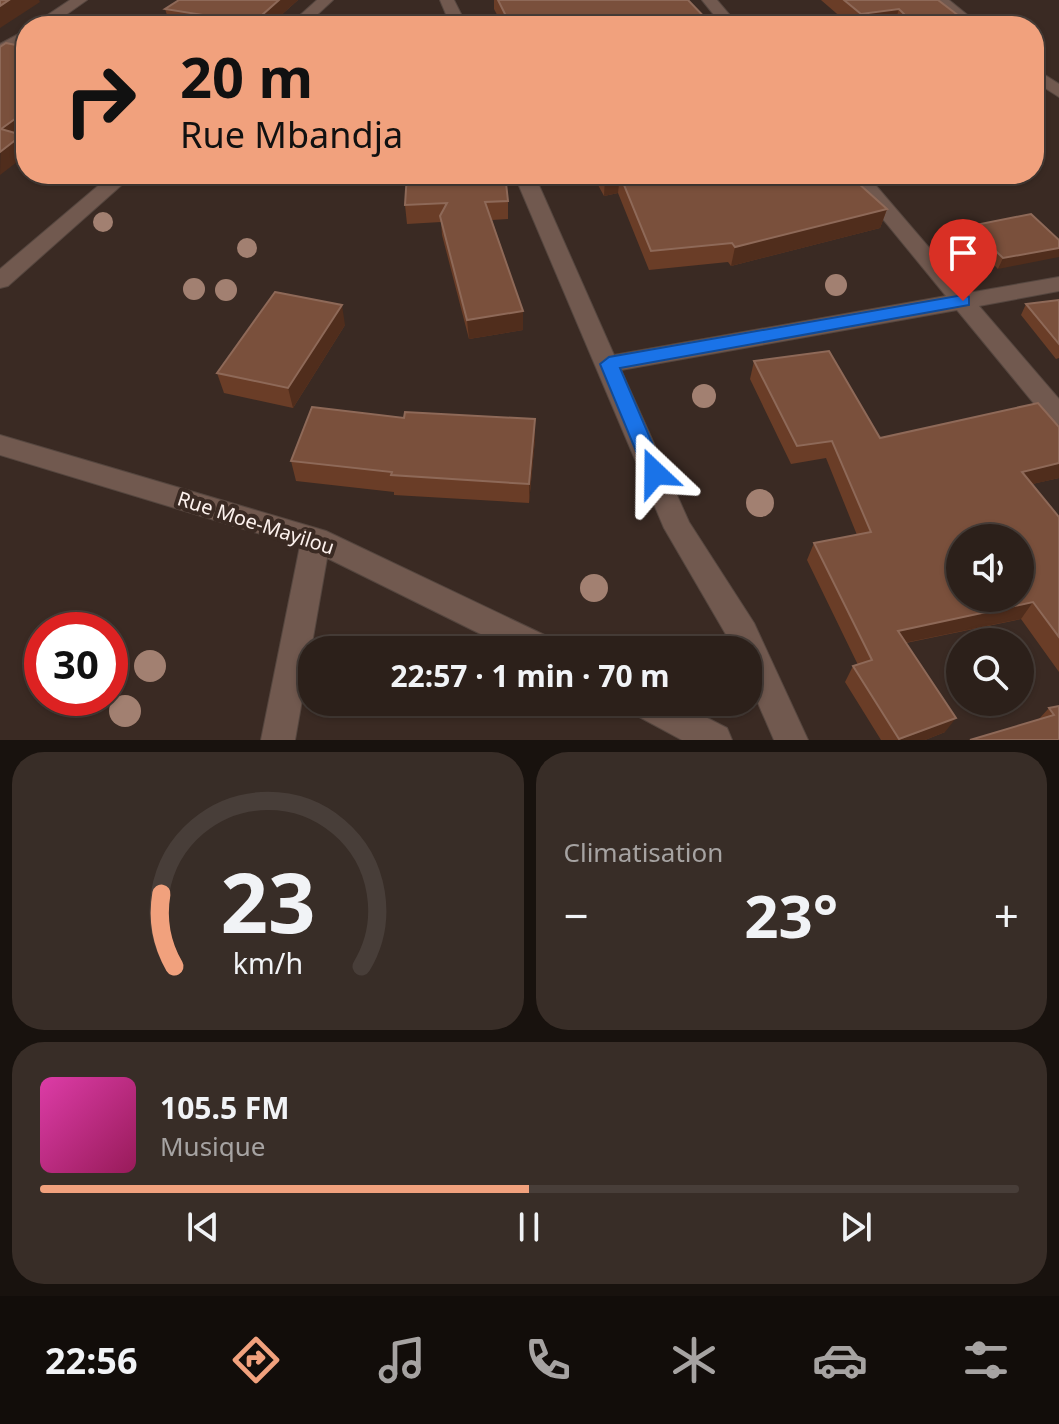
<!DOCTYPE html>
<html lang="fr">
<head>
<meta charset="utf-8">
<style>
  :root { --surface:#2c201a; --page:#382d27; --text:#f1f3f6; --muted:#a6a3a2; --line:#483e39; --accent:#f1a17d }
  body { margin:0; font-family:"Noto Sans",sans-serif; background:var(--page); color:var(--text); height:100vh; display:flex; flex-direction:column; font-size:30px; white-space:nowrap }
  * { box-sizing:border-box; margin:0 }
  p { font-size:26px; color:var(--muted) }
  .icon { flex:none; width:44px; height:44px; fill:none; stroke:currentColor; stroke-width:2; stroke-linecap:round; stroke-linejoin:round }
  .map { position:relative; height:740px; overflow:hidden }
  .details { display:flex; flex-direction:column; gap:12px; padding:12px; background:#18120e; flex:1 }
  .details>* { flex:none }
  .banner { position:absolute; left:16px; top:16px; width:1028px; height:168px; border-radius:32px; box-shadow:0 2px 6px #0004,0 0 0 2px var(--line); background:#f1a17d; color:#111; overflow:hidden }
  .controls { position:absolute; left:946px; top:524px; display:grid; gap:16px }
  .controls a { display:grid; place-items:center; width:88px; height:88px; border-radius:50%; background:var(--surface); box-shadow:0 2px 6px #0004,0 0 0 2px var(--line); font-size:40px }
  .speed { position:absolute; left:24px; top:612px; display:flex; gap:16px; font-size:40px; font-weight:700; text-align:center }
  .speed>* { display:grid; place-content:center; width:104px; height:104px; border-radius:50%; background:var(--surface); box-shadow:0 2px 6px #0004,0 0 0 2px var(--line); line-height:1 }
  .speed .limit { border:12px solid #d22; background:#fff; color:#111 }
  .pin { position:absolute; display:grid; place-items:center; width:68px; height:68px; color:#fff; margin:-82px -34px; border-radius:50% 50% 50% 0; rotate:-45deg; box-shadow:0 0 8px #0007 }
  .pin .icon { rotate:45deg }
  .me { position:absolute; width:88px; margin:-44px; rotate:337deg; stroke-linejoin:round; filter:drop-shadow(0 0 6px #0008) }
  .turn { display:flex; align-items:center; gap:28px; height:168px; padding:0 32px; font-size:36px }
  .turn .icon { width:104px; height:104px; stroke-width:2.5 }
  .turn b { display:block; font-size:56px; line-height:68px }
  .big { font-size:60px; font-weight:700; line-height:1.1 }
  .details .widget { flex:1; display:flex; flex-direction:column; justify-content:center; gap:12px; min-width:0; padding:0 28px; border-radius:32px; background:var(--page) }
  .details .dial { align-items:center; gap:0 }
  .dial svg { height:208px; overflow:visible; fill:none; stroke:var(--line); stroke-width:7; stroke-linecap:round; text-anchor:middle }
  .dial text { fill:var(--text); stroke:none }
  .song { display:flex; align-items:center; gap:24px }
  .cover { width:96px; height:96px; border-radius:12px; background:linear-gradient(135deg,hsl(320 70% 55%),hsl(330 70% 35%)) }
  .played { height:8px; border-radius:4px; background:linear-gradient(90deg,var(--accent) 50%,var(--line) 50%) }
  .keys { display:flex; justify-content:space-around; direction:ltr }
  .heat { display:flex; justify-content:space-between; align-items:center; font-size:44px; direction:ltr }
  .details .tiles { flex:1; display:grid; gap:12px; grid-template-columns:1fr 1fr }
  .widget:last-child { grid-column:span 2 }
  .trip { position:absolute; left:298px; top:636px; width:464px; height:80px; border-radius:32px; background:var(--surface); box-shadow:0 2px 6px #0004,0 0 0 2px var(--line); font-weight:700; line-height:80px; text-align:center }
  .dock { display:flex; height:128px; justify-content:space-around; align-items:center; background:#120d0a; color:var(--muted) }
  .dock .icon { width:56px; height:56px }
  .dock .active { color:var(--accent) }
  .dock b { font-size:36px; color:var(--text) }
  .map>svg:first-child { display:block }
</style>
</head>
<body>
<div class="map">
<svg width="1059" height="740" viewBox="0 0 1059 740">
  <rect width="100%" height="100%" fill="#3a2a23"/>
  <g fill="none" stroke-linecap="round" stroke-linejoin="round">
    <defs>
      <g id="street">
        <path d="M70 0H87L50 26H31Z"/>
        <path d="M317 0H333L305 26H288Z"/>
        <path d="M440 0H454L467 26H451Z"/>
        <path d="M702 0H717L739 26H723Z"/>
        <path d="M933 0H949L981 26H963Z"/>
        <path d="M26 30V42L0 56V44Z"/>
        <path d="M1034 68 1059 84V97L1034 81Z"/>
        <path d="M112 174H134L8 286 0 288V269Z"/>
        <path d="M514 174H534L614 355 946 296 846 174H866L968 293 1059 277V291L979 306 1059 399V425L1050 423 957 310 621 370 689 522 754 623 808 740H774L748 680V650H735L664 528Z"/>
        <path d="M0 435 326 531 555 640 559 650H513L327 558 295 740H261L300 546 0 455Z"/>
        <path d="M627 702H676L727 728 732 740H682L632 713Z"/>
      </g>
    </defs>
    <use href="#street" stroke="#55463f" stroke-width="2"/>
    <use href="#street" fill="#71594f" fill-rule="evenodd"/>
  </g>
  <g fill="#a28071">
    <circle cx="103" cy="222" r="10"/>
    <circle cx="247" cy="248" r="10"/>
    <circle cx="836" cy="285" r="11"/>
    <circle cx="194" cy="289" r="11"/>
    <circle cx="226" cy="290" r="11"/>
    <circle cx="704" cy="396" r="12"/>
    <circle cx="760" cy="503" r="14"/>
    <circle cx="594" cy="588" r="14"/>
    <circle cx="150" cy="666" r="16"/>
    <circle cx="125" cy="711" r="16"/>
  </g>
  <g fill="#6a3d27">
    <path d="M179 0H298L269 26H185L170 24 165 9Z"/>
    <path d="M494 0H688L713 26H503L494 9Z"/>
    <path d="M821 0H938L972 26H851Z"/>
    <path d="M592 174H798L804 181 887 209 880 228 731 266 728 262 649 270 618 193 604 196Z"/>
    <path d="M508 201V219L492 220 523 311V330L469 339 442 235 441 222 407 224 405 205Z"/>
    <path d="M1031 214 998 269 966 236 970 226Z"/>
    <path d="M1059 300V358L1056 359 1021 315 1026 304Z"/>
    <path d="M345 325 293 408 224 393 217 373Z"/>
    <path d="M754 361 880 438 1059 478 1032 484 1059 517V672L1021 619 906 643 945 732 925 740H881L845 682 853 666 858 665 807 560 814 543 857 535 826 458 791 464 750 379Z"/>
    <path d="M535 439 529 503 394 495V492L296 481 291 461Z"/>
    <path d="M1059 706V740L1038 720 1049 708Z"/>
  </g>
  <g fill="#502d1c">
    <path d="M9 0H39L40 2 0 28V6Z"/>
    <path d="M279 0H298L269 26H254L253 23Z"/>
    <path d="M899 9 894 25 858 26 861 14Z"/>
    <path d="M26 111V133L23 136 26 143V155L0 175 1 129Z"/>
    <path d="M620 175 618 193 604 196 605 177Z"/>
    <path d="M887 209 880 228 731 266 735 247Z"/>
    <path d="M1059 248V257L998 269 1003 258Z"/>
    <path d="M342 305 345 325 293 408 288 388Z"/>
    <path d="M523 311V330L469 339 467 320Z"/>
    <path d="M535 419V439L529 503V484Z"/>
    <path d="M1059 463V478L1011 489 1022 472Z"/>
    <path d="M1033 602 1021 619 889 646 898 631Z"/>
    <path d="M956 718 945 732 925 740H899Z"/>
  </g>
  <g fill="#7a503c" stroke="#8e6958" stroke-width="2" fill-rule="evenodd">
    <path d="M0 0H9L0 6Z"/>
    <path d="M179 0H279L253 23 165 9Z"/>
    <path d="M498 0H688L713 26H511Z"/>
    <path d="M844 0H938L972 26H916L899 9 861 14Z"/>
    <path d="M6 43 26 47V111L1 129 22 135 0 152V47Z"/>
    <path d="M407 174H505L508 201 485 202 523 311 467 320 440 216 447 203 405 205Z"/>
    <path d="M603 174H798L804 181 835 174H848L887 209 735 247 732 243 651 251 620 175 605 177Z"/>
    <path d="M1031 214 1059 240V248L1003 258 970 226Z"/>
    <path d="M275 292 342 305 288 388 217 373Z"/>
    <path d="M1059 300V344L1026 304Z"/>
    <path d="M829 351 880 438 1038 403 1059 427V463L1022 472 1059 517V637L1033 602 898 631 956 718 899 739 853 666 872 660 814 543 871 532 832 441 797 446 754 361ZM960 538H1020V598H960Z"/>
    <path d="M312 407 404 418 405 412 535 419 529 484 391 475 392 472 291 461Z"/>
    <path d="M1059 706V740H970L1054 715 1049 708Z"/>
  </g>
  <path fill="#1a73e8" stroke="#114b97" stroke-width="2" d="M963 295 969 297V305L620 368 665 473 655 481 645 473 600 364 609 357Z"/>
  <g text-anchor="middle" stroke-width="8" stroke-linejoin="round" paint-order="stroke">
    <g font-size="20" fill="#fbf0ec" stroke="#3a2a23">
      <text transform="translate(256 523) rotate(18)" y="7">Rue Moe-Mayilou</text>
    </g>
  </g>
</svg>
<div class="controls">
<a><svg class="icon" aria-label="sound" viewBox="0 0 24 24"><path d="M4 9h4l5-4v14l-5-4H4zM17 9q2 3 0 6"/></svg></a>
<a><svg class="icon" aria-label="search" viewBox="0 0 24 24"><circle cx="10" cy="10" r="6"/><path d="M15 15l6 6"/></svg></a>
</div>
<div class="speed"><div class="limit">30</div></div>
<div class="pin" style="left:963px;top:301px;background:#d93025"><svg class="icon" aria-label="arrive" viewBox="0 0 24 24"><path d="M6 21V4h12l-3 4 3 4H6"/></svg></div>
<svg class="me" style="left:655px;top:473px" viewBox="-20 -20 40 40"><path d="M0-17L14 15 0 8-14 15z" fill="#1a73e8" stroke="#fff" stroke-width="4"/></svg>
<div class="trip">22:57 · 1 min · 70 m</div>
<div class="banner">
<div class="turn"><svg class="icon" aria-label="right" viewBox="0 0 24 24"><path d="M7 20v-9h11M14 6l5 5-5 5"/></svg><div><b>20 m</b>Rue Mbandja</div></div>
</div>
</div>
<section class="details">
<div class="tiles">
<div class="widget dial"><svg viewBox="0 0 100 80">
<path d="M14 69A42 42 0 1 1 86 69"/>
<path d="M14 69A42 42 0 0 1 9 41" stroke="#f1a17d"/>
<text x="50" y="56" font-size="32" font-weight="700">23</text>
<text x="50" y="72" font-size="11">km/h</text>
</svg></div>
<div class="widget"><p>Climatisation</p>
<div class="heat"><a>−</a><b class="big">23°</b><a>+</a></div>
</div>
<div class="widget">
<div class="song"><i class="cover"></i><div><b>105.5 FM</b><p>Musique</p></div></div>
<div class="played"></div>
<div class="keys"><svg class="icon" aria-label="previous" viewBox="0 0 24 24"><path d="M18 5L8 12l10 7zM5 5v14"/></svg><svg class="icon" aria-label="pause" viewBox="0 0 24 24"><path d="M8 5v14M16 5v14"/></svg><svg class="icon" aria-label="next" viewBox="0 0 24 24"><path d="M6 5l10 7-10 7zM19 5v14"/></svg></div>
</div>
</div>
</section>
<nav class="dock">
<b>22:56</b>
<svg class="icon active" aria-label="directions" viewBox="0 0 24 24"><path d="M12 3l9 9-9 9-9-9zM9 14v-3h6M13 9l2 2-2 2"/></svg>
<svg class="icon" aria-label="music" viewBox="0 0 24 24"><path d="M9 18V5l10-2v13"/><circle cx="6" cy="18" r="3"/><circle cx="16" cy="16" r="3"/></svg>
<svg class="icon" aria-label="phone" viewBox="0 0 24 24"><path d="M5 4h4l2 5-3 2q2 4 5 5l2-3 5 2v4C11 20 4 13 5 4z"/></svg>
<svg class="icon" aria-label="climate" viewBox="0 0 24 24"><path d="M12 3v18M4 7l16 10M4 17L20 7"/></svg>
<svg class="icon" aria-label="car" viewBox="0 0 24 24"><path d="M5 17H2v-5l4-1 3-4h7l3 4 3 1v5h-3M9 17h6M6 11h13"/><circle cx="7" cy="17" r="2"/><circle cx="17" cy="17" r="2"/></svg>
<svg class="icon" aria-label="filters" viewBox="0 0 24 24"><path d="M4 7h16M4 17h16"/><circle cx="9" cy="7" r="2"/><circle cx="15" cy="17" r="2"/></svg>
</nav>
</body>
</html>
